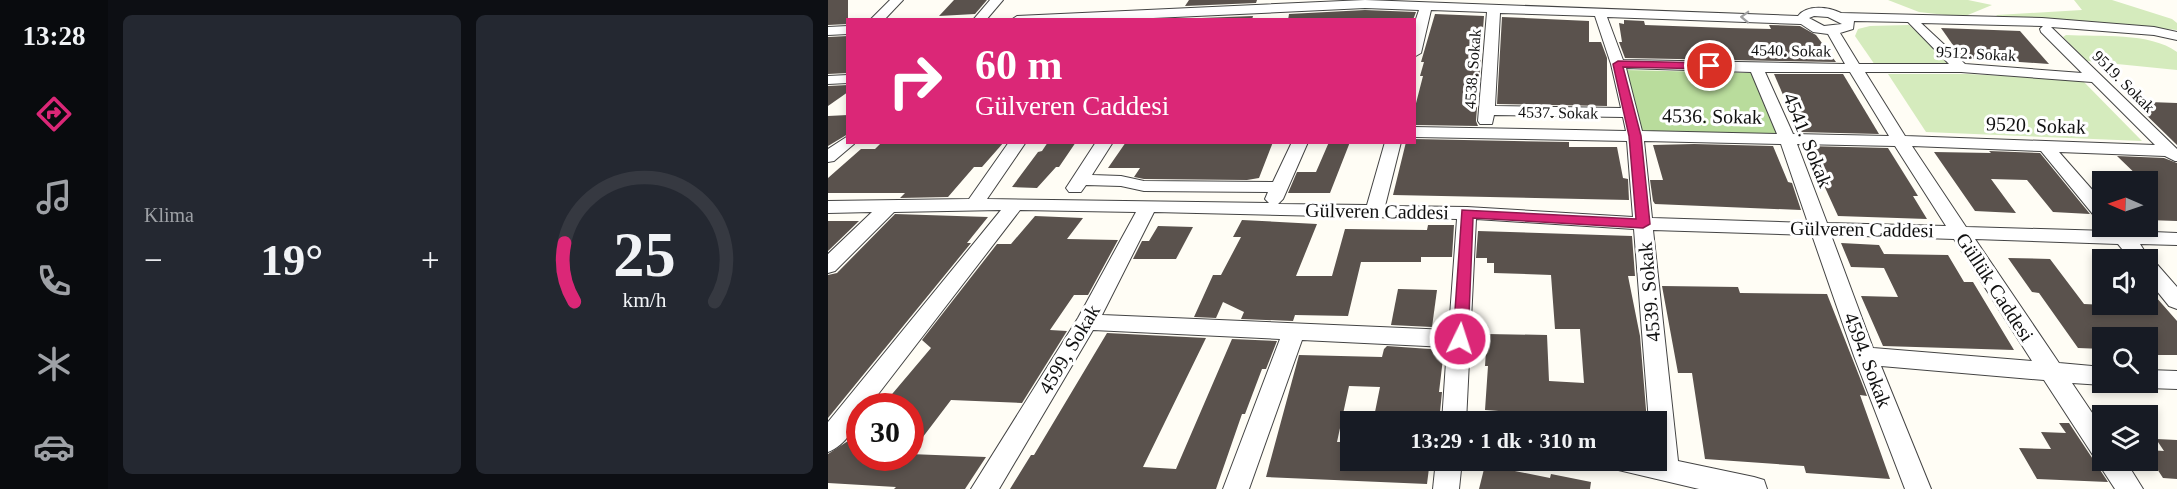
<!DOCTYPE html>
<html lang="tr">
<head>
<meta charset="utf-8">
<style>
  :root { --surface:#171b24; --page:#242831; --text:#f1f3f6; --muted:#9ea1a6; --line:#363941; --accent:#db2777 }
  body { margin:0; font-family:Georgia,serif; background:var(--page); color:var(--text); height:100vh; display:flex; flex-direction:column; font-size:22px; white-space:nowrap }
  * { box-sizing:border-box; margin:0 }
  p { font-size:20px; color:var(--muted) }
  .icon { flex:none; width:33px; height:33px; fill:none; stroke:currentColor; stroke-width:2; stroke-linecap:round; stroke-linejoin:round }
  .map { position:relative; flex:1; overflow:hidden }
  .panel { display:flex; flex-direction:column; gap:15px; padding:15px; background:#0d0f14; width:720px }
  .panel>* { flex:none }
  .hud { position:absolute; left:18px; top:18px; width:570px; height:126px; border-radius:0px; box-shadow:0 3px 9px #0003; background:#db2777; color:#fff; overflow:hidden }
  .needle { width:39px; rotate:272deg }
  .fabs { position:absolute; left:1264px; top:171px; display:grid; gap:12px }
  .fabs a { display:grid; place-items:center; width:66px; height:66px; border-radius:0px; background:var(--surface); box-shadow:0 3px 9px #0003; font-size:30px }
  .speed { position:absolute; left:18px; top:393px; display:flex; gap:12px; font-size:30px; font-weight:700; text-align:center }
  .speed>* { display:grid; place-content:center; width:78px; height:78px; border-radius:50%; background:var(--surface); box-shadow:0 3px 9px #0003; line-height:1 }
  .speed .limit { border:9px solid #d22; background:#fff; color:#111 }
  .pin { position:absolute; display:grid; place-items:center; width:51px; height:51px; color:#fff; margin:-26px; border:3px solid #fff; border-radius:50%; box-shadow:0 2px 6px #0007 }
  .me { position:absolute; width:66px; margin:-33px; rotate:4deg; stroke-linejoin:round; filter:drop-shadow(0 0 4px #0008) }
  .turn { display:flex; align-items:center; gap:21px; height:126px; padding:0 30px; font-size:27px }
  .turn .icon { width:78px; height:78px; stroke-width:2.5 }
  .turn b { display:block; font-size:42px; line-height:51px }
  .big { font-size:45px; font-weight:600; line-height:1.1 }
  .panel .card { flex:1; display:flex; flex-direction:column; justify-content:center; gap:9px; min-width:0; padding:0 21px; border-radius:9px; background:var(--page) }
  .panel .dial { align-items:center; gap:0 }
  .dial svg { height:156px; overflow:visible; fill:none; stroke:var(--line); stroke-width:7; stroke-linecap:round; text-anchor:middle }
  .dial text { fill:var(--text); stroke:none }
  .heat { display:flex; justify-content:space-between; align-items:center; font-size:33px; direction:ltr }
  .panel .tiles { flex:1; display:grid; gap:15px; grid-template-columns:repeat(2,1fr) }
  .trip { position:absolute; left:512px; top:411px; width:327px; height:60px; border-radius:0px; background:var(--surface); box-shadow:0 3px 9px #0003; font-weight:600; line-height:60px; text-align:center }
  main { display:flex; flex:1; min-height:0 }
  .dock { display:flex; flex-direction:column; width:108px; justify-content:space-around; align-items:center; background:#090b0e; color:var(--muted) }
  .dock .icon { width:42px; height:42px }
  .dock .on { color:var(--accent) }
  .dock b { font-size:27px; color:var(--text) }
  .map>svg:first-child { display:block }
</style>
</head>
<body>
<main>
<nav class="dock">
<b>13:28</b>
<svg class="icon on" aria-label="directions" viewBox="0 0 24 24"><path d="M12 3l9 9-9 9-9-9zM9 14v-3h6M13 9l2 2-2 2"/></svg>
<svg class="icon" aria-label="music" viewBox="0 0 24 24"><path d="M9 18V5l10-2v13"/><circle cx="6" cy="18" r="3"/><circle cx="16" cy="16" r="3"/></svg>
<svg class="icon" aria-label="phone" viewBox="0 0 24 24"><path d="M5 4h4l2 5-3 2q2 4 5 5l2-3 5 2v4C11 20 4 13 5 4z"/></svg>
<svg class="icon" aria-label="climate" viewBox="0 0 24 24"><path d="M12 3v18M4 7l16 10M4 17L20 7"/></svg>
<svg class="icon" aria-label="car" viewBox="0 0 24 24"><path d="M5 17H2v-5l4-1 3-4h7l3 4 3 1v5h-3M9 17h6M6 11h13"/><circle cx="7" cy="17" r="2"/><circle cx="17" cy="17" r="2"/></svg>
</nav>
<section class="panel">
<div class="tiles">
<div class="card"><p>Klima</p>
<div class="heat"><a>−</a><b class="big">19°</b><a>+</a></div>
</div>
<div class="card dial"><svg viewBox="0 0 100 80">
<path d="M14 69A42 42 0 1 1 86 69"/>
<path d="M14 69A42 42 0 0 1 9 39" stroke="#db2777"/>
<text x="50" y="56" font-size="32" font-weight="700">25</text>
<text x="50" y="72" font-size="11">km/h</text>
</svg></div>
</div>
</section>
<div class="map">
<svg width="1349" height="489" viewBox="0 0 1349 489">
  <rect width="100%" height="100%" fill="#fffdf5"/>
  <g fill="#d5ebbd">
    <path d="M1060 0H1140L1164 5 1135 17 1091 12Z"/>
    <path d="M1246 0H1284L1344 19 1349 23V30L1269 23 1166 19 1169 15 1254 10Z"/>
    <path d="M1081 25 1125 65H1047L1027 36 1030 29 1042 26Z"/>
    <path d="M1238 35C1271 37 1322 32 1349 52V70L1259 61 1235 37Z"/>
    <path d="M1060 74H1139L1254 80 1314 141 1098 132Z"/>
  </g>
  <path fill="#b9dc9c" d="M797 70 924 73 953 136 809 134Z"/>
  <g fill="#5a524d">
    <path d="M0 0H20V24L0 25Z"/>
    <path d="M126 0H159L147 14 111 16Z"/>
    <path d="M361 0H429L428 3 357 6Z"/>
    <path d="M537 10 588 12 585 20H460L461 14Z"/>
    <path d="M607 14 656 16 648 121 650 126 586 125V111L595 76H592L596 62H593Z"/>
    <path d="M425 16 424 20H348V19Z"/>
    <path d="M674 17 761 21V42H773L779 58V106L669 104Z"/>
    <path d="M796 20 816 21 817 25 901 28 943 29 941 25 972 26 988 35 1008 62 797 58 791 42H794L791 23 796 24Z"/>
    <path d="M1113 28 1192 31 1221 64 1134 58Z"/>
    <path d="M20 36V73L0 74V37Z"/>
    <path d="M946 74H1015L1051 134 971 132Z"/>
    <path d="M20 85V92L0 106V86Z"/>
    <path d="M1321 102 1349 103V145L1307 104 1324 105Z"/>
    <path d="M20 115V134L0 146V116Z"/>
    <path d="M586 139 741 142V147H789L795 178 800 179 801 200 565 195 578 142H586Z"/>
    <path d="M54 142H176L154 167H146L120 197 72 198 77 193H0V178L33 149H47Z"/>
    <path d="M220 142H248L231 167H228L209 188 184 187 210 152 214 151Z"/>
    <path d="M298 142H445L431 178 419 180 316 179 306 177 312 168H280Z"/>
    <path d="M501 142H522L502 193H460L469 172H488Z"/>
    <path d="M866 144 945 146 960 182 964 183 973 210 827 204 825 201 822 180H835L825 145Z"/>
    <path d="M978 146 1060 148 1090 196H1085L1099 219 1010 216Z"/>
    <path d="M1161 151 1212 153 1262 214 1225 212 1199 180 1163 179 1188 213 1147 211 1106 152 1163 153Z"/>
    <path d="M1289 156 1336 158 1349 163V221L1320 220V182H1316Z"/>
    <path d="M67 214 160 217 139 243H143L0 418V275L9 273Z"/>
    <path d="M207 216 255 218 239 239 290 240 260 295H246L222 330 239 331 194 403 123 400 82 454V406H54L103 348 94 340 169 244H183Z"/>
    <path d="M414 220 489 224 468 276H504L517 229 599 230 600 225H626L624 257H593V262H533L520 316 467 315 465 321 413 319 416 312 395 302 388 318 366 317 385 275H393L413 237H405Z"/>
    <path d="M0 221H31L0 251Z"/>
    <path d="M330 226 365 227 348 259H305L314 241H321Z"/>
    <path d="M650 231 804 236 807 276H800L812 336 819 422H765V418L657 410 660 366H657L659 334 719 335 721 381 756 383 752 329H727L723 275 666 273V263H659V258H648Z"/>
    <path d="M1013 243 1051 245 1056 254 1120 255 1136 282H1145L1186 350 1055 346 1033 296 1070 297 1056 268 1023 267Z"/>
    <path d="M1180 258 1222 259 1256 304 1278 305 1285 313 1320 315V288L1349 321V355H1330L1320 342V338H1275V349L1250 348 1211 293 1204 292Z"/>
    <path d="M834 286 910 287 912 293 999 294 1039 396 1032 395 1062 479 978 473 976 466 877 459 864 373H850Z"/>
    <path d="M570 289 609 290 604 327 563 325Z"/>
    <path d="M279 333 378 338 315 467 348 469 404 339 449 341 438 369H434L417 414H414L388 489H182L203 455H206Z"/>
    <path d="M559 346 616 350 611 392H614L611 422H545L552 387 521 386 509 442H517L513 460H602L599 484 438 477 471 355 554 357 556 349Z"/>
    <path d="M1231 423H1241L1280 482 1209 479 1191 448 1223 449 1213 432 1238 433Z"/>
    <path d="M1328 439 1349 440V479L1335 478 1320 455V450L1336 451Z"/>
    <path d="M20 441H32V458H82V454L158 457 137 489H66L68 487 0 483V454Z"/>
    <path d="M657 465 722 478 723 474 763 482 762 489H651Z"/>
  </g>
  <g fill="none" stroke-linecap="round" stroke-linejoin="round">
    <defs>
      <g id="minor">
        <path d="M62 0H75L56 20H42Z"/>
        <path d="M162 0H175L158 20H145Z"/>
        <path d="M537 0 970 16C979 4 1001 7 1013 13L1214 18 1326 27 1349 32V40L1326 35 1223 27 1349 149V161H1347L1337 156 1231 152 1275 202V220L1268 218 1213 151 1084 146 1138 227 1281 231 1283 227 1296 226 1301 231 1349 233V245L1312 244 1323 261 1327 262 1349 287V309L1341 306 1320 280V260H1303L1290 244 1147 239 1231 363 1275 367V382L1283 383 1275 385 1244 383 1275 429V460H1297L1315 489H1287L1216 380 1053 366 1103 489H1077L1026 356 984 235 825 230 850 461 926 477 936 480 939 489H871L782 468 778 460H828V422H821L806 229 648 219 638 422H614L619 347 474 340 421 489H395L452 339 265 330 171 489H143L250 318 308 212 192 210 41 406H32C32 424 17 446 0 452V422L173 210 66 212 7 271 0 273V254L44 212 0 213V201L141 199 181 142H198L159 199 441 203 437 199 440 192 316 191 293 186 258 185 253 192H241L238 188 268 142H285L264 175 293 176 316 181 445 182 464 142H480L455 199 450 204 539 205 557 142H573L557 206 639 207 805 217 799 141 586 137V127L798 131 795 117 666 115 664 124H652L650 121 659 12 603 10 593 53 586 57V25L591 10 537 8 282 20H183L189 16ZM672 13 767 16 783 64 793 108 667 106ZM986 16 1000 17 1014 24 996 26 981 18ZM779 17 973 24 985 32 1000 34 1017 64 795 60ZM1026 21 1080 22 1121 64H1031L1012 33 1025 29ZM1093 23 1215 26 1212 29 1213 32 1254 73 1137 64ZM798 68 923 72 949 134 814 131ZM937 72H1022L1061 136 965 134ZM1037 72H1133L1264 82 1327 145 1077 136ZM816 141 953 144 980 223 824 218ZM969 144 1067 146 1118 226 999 223ZM326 212 629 219 621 330 274 315ZM1003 235 1126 239 1204 361 1045 348Z"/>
        <path d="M20 26V34L0 35V27Z"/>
        <path d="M20 75V83L0 84V76Z"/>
        <path d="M20 136V142H27L26 144 6 161 0 162V149Z"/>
        <path d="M1320 370 1349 371V389L1320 388 1312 386 1310 382H1320Z"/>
        <path d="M608 460H634L631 489H605Z"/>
      </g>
    </defs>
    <use href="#minor" stroke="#444" stroke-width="2"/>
    <use href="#minor" fill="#fff" fill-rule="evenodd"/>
  </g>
  <defs><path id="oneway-chevron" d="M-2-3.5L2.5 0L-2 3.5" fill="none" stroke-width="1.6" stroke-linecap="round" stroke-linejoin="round" transform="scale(1.5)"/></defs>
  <use stroke="#a0a0a0" href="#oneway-chevron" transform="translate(917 17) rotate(-178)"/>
  <path fill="#db2777" stroke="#8e194d" stroke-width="1.5" d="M790 61 882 63 886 66 882 69 795 67 813 136 822 224 815 228 645 218 640 339 638 343H627L625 339 634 210 808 219 801 136 785 64Z"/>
  <g text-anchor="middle" stroke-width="6" stroke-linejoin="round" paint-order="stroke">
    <g font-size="16" fill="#111" stroke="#fff">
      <text transform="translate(963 50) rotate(1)" y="6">4540. Sokak</text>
      <text transform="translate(1148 53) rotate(3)" y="6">9512. Sokak</text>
      <text transform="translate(644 69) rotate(-86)" y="6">4538. Sokak</text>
      <text transform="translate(1296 81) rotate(45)" y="6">9519. Sokak</text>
      <text transform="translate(730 112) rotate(1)" y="6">4537. Sokak</text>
    </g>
    <g font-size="20" fill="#111" stroke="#fff">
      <text transform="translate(884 116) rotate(1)" y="7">4536. Sokak</text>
      <text transform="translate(1208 125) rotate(2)" y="7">9520. Sokak</text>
      <text transform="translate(980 140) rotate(68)" y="7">4541. Sokak</text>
      <text transform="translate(549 211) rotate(1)" y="7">Gülveren Caddesi</text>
      <text transform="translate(1034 229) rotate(1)" y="7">Gülveren Caddesi</text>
      <text transform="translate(1167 287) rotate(57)" y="7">Güllük Caddesi</text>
      <text transform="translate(821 292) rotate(-95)" y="7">4539. Sokak</text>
      <text transform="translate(241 349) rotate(-59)" y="7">4599, Sokak</text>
      <text transform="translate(1040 360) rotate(69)" y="7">4594. Sokak</text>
    </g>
  </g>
</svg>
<div class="fabs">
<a><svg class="needle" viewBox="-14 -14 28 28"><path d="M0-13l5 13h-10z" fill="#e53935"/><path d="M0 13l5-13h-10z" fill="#9ea1a6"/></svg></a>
<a><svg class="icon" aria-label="sound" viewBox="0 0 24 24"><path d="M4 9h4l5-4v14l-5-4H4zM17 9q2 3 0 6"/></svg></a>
<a><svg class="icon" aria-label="search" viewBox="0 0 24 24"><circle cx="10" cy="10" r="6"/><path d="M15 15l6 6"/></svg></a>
<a><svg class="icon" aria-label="layers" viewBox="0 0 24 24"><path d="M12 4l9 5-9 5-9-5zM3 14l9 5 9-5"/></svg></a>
</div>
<div class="speed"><div class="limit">30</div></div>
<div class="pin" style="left:882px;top:66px;background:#d93025"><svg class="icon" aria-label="arrive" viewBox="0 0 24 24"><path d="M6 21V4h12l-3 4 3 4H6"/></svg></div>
<svg class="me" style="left:632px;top:339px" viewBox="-20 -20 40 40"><circle r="17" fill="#db2777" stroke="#fff" stroke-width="3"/><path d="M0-11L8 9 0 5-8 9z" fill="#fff"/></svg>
<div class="trip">13:29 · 1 dk · 310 m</div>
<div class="hud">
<div class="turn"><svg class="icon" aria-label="right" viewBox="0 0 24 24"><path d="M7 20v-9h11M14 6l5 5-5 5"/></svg><div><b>60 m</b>Gülveren Caddesi</div></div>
</div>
</div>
</main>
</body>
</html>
